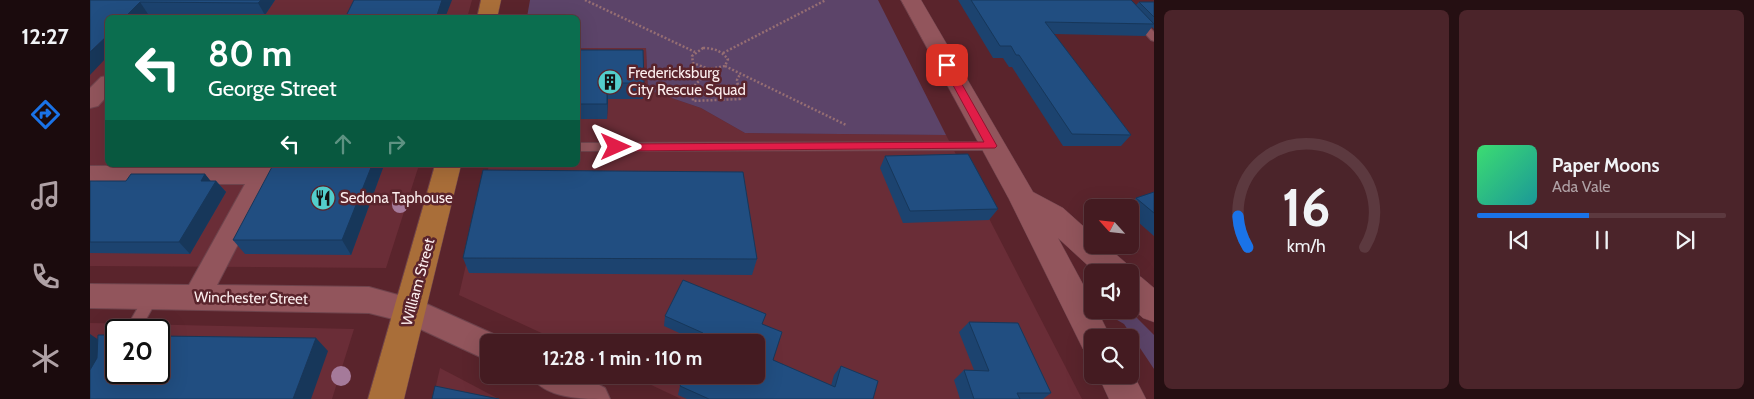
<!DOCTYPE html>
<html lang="en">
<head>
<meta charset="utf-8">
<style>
  :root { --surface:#441b21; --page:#4b242a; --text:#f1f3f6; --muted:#afa1a5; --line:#5c393f; --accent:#1a73e8 }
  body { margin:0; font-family:Cabin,sans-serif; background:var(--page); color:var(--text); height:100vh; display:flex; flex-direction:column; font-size:19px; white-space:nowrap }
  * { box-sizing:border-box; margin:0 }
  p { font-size:16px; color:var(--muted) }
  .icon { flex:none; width:28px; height:28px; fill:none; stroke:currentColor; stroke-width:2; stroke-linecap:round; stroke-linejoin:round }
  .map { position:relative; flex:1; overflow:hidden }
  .drawer { display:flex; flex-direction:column; gap:10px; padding:10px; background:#250f12; width:600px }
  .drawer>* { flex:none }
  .guide { position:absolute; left:15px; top:15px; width:475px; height:152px; border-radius:8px; box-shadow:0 5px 20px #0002,0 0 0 1px var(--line); background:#0b6e4f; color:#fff; overflow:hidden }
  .needle { width:32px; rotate:297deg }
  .buttons { position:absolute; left:994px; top:199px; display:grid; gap:10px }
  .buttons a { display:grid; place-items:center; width:55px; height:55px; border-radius:8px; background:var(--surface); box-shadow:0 5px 20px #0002,0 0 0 1px var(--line); font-size:25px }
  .speed { position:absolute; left:15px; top:319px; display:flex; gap:10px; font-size:25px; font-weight:700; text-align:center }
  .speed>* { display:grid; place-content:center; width:65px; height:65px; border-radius:50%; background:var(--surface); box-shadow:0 5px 20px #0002,0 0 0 1px var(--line); line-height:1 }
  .speed .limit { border:2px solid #111; border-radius:8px; background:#fff; color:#111 }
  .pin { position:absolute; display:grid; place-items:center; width:42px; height:42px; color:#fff; margin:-21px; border-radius:10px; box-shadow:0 2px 8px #0006 }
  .me { position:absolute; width:55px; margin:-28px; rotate:90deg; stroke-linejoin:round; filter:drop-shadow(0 0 4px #0008) }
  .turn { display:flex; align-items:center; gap:18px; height:105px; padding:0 20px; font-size:22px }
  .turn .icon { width:65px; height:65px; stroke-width:2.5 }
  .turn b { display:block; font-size:35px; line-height:42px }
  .lanes { display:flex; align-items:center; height:48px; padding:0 20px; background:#0003; justify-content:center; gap:25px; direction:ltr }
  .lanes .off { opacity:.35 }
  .drawer .card { flex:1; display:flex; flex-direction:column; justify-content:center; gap:8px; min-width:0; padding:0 18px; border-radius:8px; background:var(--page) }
  .drawer .dial { align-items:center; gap:0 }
  .dial svg { height:130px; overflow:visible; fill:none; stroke:var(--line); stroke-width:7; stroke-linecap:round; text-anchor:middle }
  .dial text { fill:var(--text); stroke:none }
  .song { display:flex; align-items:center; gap:15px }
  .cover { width:60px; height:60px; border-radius:8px; background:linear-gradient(135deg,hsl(140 70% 55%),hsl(180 70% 35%)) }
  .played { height:5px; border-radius:2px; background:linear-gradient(90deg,var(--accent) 45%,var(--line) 45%) }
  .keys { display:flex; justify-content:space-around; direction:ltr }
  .drawer .tiles { flex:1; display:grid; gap:10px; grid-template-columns:repeat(2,1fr) }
  .trip { position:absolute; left:390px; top:334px; width:285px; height:50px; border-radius:8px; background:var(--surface); box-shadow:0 5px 20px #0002,0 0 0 1px var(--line); font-weight:700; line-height:50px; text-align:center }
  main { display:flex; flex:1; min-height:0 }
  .dock { display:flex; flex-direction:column; width:90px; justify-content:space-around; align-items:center; background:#1b0b0d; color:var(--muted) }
  .dock .icon { width:35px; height:35px }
  .dock .selected { color:var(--accent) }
  .dock b { font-size:22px; color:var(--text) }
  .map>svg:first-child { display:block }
</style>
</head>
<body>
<main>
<nav class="dock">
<b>12:27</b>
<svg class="icon selected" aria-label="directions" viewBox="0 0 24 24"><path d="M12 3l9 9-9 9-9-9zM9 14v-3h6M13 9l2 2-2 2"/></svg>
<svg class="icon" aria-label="music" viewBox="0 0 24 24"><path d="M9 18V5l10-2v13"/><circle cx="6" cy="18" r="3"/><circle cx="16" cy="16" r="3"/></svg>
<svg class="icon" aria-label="phone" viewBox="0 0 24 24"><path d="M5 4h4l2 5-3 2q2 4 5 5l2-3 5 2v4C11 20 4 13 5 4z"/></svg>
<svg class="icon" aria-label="climate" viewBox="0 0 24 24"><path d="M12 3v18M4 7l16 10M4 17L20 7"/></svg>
</nav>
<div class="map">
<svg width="1064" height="399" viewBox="0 0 1064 399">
  <rect width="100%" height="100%" fill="#5a242c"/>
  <g fill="#6a2d37" fill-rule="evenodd">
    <path d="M8 0H382L377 18H18V165H329L296 268 0 266V8Z"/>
    <path d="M488 48H556L558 90 611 108 655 133 856 135 992 399H591L540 375H666V342H471L369 295 399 165H488Z"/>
    <path d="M0 323 264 329 242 399H0ZM26 330H69V372H26Z"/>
    <path d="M350 368 409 399H343Z"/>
  </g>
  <g fill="#5c4469">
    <path d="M440 0H788L856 135 655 133 611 108 558 90 556 48H488V18L437 17Z"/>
    <path d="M1040 302 1046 308 1047 318 1064 335V369L1034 324 1010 310H1040Z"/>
  </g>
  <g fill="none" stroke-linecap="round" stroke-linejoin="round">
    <defs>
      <g id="lane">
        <path d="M1025 0H1034L1064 32V41L1061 40Z"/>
        <path d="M902 142 908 146 902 150 488 151V143Z"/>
        <path d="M62 290 67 292 69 296 50 330H35L57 292Z"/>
      </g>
      <g id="street">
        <path d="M18 76V95L8 106 0 108V88L11 77Z"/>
        <path d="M165 165H189L127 285 279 287 330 301 410 337 412 342H399V361L315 322 279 313 0 308V284L99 285 155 184H0V166Z"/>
        <path d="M441 375H490L515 388 520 399C493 399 454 399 441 375Z"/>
      </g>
      <g id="secondary">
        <path d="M811 0H831L943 192 973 208 1002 234V245H1015L1036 263 1040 272H1005L968 238 1002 301V310H1007L1021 338H1002V352L993 349 919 199Z"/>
        <path d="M1040 273 1051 277 1064 288V322L1053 318 1040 306Z"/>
        <path d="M1040 368 1056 399H1019L1008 375H1040Z"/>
      </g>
      <g id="primary">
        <path d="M391 0H411L407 18H387Z"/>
        <path d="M345 165H371L314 399H278Z"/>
      </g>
    </defs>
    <use href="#lane" stroke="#6f444d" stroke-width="2"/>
    <use href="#street" stroke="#6f444d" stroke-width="2"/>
    <use href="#secondary" stroke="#6f444d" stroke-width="1"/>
    <use href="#primary" stroke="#6f444d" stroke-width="1"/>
    <g stroke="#966e73" stroke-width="2.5" stroke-dasharray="2 2" stroke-linecap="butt">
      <path d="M495 0 605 52"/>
      <path d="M613 48C624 48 631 51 638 59L635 66 619 69 603 63 602 56Z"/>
      <path d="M633 53 736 0"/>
      <path d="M635 66 756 125"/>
      <path d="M620 70 602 88 603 101 650 99 647 80 650 74"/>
    </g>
    <use href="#lane" fill="#92555c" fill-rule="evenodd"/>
    <use href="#street" fill="#92555c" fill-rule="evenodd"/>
    <use href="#secondary" fill="#92555c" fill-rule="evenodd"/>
    <use href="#primary" fill="#a96e39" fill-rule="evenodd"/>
  </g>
  <g fill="#a57a9a">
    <circle cx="310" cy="205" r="8"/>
    <circle cx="251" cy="376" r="10"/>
  </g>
  <g fill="#1c436f">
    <path d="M0 0H185L175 15 58 14Z"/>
    <path d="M868 0H1041L1046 5 1049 2H1064V29L1062 27 1055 36 964 34 1041 135 1031 146H973L922 67H919L913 58H903Z"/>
    <path d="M488 50 554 83 553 99H518L517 119H488Z"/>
    <path d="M795 156 908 209 899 220 813 223 790 168Z"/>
    <path d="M294 165 261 255 155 254 143 240Z"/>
    <path d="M115 174 120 181H126L136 192 100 254 0 253V181H36Z"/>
    <path d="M1064 192V236L1040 215V208H1036L1046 198Z"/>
    <path d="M373 258 667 259 662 275 379 273Z"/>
    <path d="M575 316 672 324 683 360 741 386 744 375 751 366 783 399H597L588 395 590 386 609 342 574 326Z"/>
    <path d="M879 322 961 393 953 399H870L864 380 874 370H884L869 332Z"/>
  </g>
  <g fill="#17375a">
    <path d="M171 0H185L175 15 168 3Z"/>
    <path d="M352 0H362L355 18H346Z"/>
    <path d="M50 2 58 14 54 18H34Z"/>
    <path d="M18 35V56L0 75V52Z"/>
    <path d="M517 83 518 99 517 119Z"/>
    <path d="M282 165H294L261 255 252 240Z"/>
    <path d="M115 174 124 185 126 181 136 192 100 254 89 242 111 181Z"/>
    <path d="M0 334 22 349 0 383Z"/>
    <path d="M226 338 238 351 221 399H203Z"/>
  </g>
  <g fill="#214e81" stroke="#17375a">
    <path d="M0 0H171L168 3 50 2 34 18H18V35L0 52Z"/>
    <path d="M264 0H352L346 18H255Z"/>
    <path d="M881 0H1041L1064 24 955 22 1041 135 982 134 929 55H926L921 46H910Z"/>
    <path d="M1049 2H1064V17Z"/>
    <path d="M488 50H553L554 83H517V104H488Z"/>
    <path d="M878 154 908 209 820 211 795 156Z"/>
    <path d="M183 165H282L252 240H143Z"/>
    <path d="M393 170 653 172 667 259 373 258Z"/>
    <path d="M41 174H115L111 181H126L89 242H0V181H36Z"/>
    <path d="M1064 192V213L1046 198Z"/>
    <path d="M593 280 676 314 672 324 692 332 683 360 745 387 751 366 788 381 783 399H619L590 386 595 375H666V342H609L613 333 575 316Z"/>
    <path d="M879 322 928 323 961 393H927L930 399H884L874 370 899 371Z"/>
    <path d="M8 335H26V372H69V336L226 338 203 399H0V370L7 358Z"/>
    <path d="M345 386 409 399H342Z"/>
  </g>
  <path fill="#e11d48" stroke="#92132f" d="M857 62 861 65 907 146 905 148 526 151 521 147 526 144 894 142 852 65Z"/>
  <defs>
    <symbol id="building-disc" viewBox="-11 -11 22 22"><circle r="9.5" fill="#53cdcb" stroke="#5a242c"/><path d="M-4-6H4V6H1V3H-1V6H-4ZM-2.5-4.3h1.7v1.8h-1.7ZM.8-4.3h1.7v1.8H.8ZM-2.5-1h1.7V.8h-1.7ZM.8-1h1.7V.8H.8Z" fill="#111"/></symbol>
    <symbol id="restaurant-disc" viewBox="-11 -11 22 22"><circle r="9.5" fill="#53cdcb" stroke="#5a242c"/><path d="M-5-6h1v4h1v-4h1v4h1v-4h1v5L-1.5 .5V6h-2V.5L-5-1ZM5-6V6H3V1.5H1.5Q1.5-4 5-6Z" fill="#111"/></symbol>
  </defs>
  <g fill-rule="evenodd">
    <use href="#building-disc" x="506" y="68" width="28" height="28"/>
    <use href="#restaurant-disc" x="219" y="184" width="28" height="28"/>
  </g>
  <g text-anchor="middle" stroke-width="5" stroke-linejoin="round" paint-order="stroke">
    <g font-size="15" fill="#fceeee" stroke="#5a242c" text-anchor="start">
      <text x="538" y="78">Fredericksburg<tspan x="538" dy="17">City Rescue Squad</tspan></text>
      <text x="250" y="203">Sedona Taphouse</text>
    </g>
    <g font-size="15" fill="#fceeee" stroke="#5a242c">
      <text transform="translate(328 282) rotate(-75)" y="5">William Street</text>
      <text transform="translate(161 298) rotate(1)" y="5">Winchester Street</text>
    </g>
  </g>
</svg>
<div class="buttons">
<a><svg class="needle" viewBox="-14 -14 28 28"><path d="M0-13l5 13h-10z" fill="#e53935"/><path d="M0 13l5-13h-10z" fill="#afa1a5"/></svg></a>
<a><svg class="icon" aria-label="sound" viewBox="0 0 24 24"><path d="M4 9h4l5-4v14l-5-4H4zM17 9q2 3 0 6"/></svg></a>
<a><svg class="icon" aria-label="search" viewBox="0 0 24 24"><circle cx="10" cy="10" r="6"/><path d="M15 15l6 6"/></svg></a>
</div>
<div class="speed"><div class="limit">20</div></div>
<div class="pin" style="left:857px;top:65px;background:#d93025"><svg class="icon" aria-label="arrive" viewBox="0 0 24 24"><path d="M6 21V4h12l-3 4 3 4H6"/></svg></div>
<svg class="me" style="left:526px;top:147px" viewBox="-20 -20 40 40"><path d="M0-17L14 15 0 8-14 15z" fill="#e11d48" stroke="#fff" stroke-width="4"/></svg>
<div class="trip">12:28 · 1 min · 110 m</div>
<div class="guide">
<div class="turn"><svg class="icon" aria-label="left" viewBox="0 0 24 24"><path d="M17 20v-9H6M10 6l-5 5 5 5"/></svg><div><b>80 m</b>George Street</div></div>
<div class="lanes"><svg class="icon" aria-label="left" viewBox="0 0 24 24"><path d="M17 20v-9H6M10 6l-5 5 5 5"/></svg><svg class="icon off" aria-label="ahead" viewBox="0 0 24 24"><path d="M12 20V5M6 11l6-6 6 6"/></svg><svg class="icon off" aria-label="right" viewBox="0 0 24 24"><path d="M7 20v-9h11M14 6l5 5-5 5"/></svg></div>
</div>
</div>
<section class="drawer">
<div class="tiles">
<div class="card dial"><svg viewBox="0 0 100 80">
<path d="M14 69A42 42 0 1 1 86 69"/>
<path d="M14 69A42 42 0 0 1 8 50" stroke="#1a73e8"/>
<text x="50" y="56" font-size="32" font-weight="700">16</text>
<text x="50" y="72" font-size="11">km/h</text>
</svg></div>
<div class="card">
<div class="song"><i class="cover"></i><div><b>Paper Moons</b><p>Ada Vale</p></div></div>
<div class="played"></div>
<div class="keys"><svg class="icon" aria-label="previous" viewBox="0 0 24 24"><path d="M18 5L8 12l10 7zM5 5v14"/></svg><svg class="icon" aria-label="pause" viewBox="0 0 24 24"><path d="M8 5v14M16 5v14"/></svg><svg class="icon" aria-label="next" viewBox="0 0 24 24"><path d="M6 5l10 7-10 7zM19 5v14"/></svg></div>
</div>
</div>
</section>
</main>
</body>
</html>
